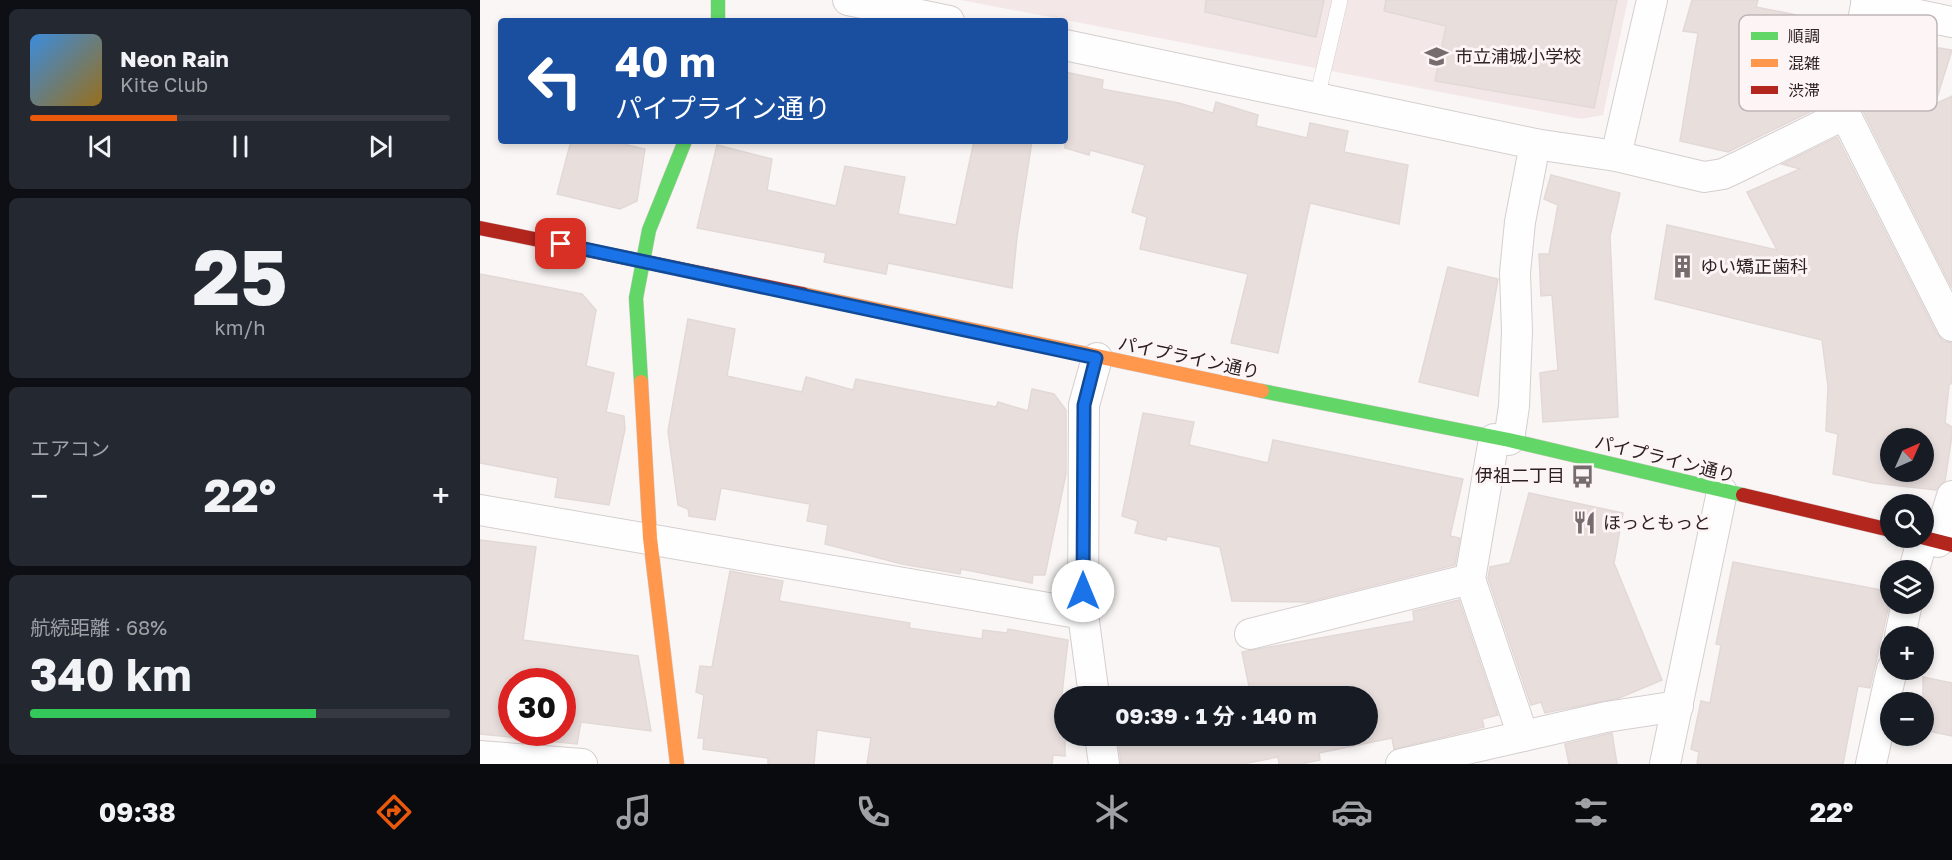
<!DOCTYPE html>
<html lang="ja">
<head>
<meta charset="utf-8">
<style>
  :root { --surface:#171b24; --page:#242831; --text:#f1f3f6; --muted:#9ea1a6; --line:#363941; --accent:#ea580c }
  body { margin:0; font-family:"Golos Text","Noto Sans JP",sans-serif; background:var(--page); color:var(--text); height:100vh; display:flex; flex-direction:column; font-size:22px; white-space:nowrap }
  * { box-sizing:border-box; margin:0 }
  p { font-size:20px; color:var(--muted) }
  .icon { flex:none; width:33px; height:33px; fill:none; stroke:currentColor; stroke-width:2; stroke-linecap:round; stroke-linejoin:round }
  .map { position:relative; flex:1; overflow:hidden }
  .details { display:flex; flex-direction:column; gap:9px; padding:9px; background:#0d0f14; width:480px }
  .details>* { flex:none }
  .banner { position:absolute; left:18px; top:18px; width:570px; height:126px; border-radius:6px; box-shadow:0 3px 9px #0003; background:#1a4fa0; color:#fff; overflow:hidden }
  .needle { width:39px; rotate:45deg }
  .controls { position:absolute; left:1400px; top:428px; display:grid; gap:12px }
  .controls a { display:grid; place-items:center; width:54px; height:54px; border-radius:50%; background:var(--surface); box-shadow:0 3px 9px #0003; font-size:30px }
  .speed { position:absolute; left:18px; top:668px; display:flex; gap:12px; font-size:30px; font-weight:700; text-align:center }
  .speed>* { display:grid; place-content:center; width:78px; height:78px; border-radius:50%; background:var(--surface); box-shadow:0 3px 9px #0003; line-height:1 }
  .speed .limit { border:9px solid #d22; background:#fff; color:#111 }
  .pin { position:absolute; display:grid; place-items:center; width:51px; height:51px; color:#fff; margin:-26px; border-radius:12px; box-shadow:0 3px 9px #0006 }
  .me { position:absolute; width:66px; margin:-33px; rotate:0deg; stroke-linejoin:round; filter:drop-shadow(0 0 4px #0008) }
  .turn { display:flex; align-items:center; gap:21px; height:126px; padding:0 18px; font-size:27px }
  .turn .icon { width:78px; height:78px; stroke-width:2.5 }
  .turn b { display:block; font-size:42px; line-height:51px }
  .big { font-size:45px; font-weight:700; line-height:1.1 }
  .details .tile { flex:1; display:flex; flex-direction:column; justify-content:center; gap:9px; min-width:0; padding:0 21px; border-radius:9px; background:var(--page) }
  .details .dial { align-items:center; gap:0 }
  .dial b { font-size:78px; line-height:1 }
  .song { display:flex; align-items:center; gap:18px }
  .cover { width:72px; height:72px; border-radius:9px; background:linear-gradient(135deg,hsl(210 70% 55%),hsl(40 70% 35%)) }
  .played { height:6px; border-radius:3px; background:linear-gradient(90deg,var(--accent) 35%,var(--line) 35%) }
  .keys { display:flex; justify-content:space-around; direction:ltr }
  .heat { display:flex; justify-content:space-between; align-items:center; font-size:33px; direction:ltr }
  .charge { height:9px; border-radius:4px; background:linear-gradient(90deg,#34c759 68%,var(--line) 0) }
  .trip { position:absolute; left:574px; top:686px; width:324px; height:60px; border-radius:30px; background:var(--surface); box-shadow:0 3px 9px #0003; font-weight:700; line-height:60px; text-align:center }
  .dock { display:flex; height:96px; justify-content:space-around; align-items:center; background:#090b0e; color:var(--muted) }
  .dock .icon { width:42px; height:42px }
  .dock .current { color:var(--accent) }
  .dock b { font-size:27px; color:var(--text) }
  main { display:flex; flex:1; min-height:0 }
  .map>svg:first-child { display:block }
</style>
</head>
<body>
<main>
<section class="details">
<div class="tile">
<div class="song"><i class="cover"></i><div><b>Neon Rain</b><p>Kite Club</p></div></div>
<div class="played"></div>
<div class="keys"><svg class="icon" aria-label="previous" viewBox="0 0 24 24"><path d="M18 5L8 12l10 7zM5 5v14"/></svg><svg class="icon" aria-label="pause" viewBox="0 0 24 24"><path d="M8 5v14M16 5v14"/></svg><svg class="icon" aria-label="next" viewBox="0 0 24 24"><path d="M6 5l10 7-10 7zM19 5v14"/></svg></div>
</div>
<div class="tile dial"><b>25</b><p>km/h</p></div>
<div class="tile"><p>エアコン</p>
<div class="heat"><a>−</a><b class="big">22°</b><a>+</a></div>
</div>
<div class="tile"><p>航続距離 · 68%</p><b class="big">340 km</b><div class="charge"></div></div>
</section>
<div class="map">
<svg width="1472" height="764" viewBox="0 0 1472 764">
  <rect width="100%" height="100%" fill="#faf6f6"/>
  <path fill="#f4e7e8" d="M481 0H1148L1123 115 1101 119Z"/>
  <g fill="#e8dfdd" stroke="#e2d9d7" stroke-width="1.5" fill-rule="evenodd">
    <path d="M726 0H844L836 37 725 12Z"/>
    <path d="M906 0H1137L1114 108 955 81 966 26 904 11Z"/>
    <path d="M1212 0H1278L1276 7 1352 22 1343 65 1349 68 1347 76 1354 80 1350 102 1248 152 1200 141 1218 33 1203 31Z"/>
    <path d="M1414 41 1472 50 1455 104 1472 96V288L1383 111 1386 95 1400 102Z"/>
    <path d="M585 72 623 80 622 89 699 103 733 113 736 102 778 115 776 126 827 138 830 123 868 131 864 152 928 165 919 224 830 203 798 353 751 343 768 274 660 249 667 217 652 212 665 165 610 150 609 155 585 148Z"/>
    <path d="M1357 137 1457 334 1463 341 1472 343V383L1469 385 1465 423 1472 427V435L1465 481 1456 490 1394 483 1353 474 1358 434 1346 431 1348 387 1342 340 1175 299 1187 225 1297 250 1267 192 1320 169 1302 164ZM1410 438H1443V471H1410Z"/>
    <path d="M91 141H130L165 149 157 201 140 209 77 194Z"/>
    <path d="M494 141H552L537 237 532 288 408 263 406 274 344 262 346 253 217 228 237 145 292 159 287 190 356 206 365 166 425 177 418 214 476 225Z"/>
    <path d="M1071 175 1140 193 1130 236 1138 417 1063 422 1060 373 1078 370 1072 295 1061 296 1059 254H1069L1078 205 1064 199Z"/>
    <path d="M968 267 1018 279 998 396 939 382Z"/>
    <path d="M0 274 102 294 116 310 106 366 134 373 126 412 144 416 145 429 129 505 75 497 78 478 0 463Z"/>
    <path d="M208 319 255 329 247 376 322 392 326 377 373 390 376 379 516 407 518 402 548 411 552 389 574 394 586 410V474L565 575H553L552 583 481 569 480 574 422 564 345 544 348 525 327 521 330 504 241 488 235 520 209 516 208 509 198 505 188 431Z"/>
    <path d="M663 413 714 422 709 445 788 463 793 440 983 479 970 536 980 538 975 565 828 602 752 601 740 547 687 536 686 540 655 533 658 521 642 516Z"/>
    <path d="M1049 493 1143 513 1134 563 1182 680 1139 698 1065 713 1061 702 1051 705 1008 578 1010 567 1030 563Z"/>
    <path d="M0 540 56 547 43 640 158 656 171 731 101 722 97 744 0 734ZM32 681H82V732H32Z"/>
    <path d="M1253 562 1401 590 1409 605 1390 688 1378 686 1363 764H1217L1219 752 1211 749 1221 701 1230 703 1241 645 1236 644Z"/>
    <path d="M250 571 303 581 299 601 430 623 429 628 502 639 503 630 527 633 528 629 588 640 580 712 585 713V756L573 755 572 764H387L391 738 337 730 334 764H288V758L223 749 224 738H218L224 695 216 692 220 666 232 667Z"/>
    <path d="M979 600 1018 715 1002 719 1004 727 914 749 912 738 839 753 840 760 821 764H799L798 757 763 764H641L639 746 700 735H888V696H771L762 652 934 621 933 611Z"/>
    <path d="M1443 677 1472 683V736L1443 730Z"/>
    <path d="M1132 733 1137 764H1089L1085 744Z"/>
  </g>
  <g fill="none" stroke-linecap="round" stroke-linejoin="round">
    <defs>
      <path id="lane" d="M837 98 860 0"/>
      <g id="street">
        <path d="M368 0 469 21"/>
        <path d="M1387 0 1365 114 1472 326"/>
        <path d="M1386 4 1472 22"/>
        <path d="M585 45 1055 144 1136 156 1224 177 1243 174 1262 165 1365 114"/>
        <path d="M1136 156 1172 0"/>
        <path d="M1014 439 990 579 1043 736"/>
        <path d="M1029 440 1034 406 1037 331 1035 273 1040 222 1055 144"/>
        <path d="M0 510 603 614"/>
        <path d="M1458 542 1472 496"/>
        <path d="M1434 570 1443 537"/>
        <path d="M770 634 990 579"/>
        <path d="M1420 636 1427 603"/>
        <path d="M614 696 603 614 604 405 617 358"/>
        <path d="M620 735 624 764"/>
        <path d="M0 756 102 764"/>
        <path d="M921 764 1126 717 1198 706"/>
        <path d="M1185 764 1242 492"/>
        <path d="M1391 764 1412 669"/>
      </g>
      <g id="fast">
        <path d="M238 0V21"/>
        <path d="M161 382 156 298 169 230 205 141"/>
        <path d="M782 391 1029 440 1263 495"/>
      </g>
      <g id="slow">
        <path d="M323 294 782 391"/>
        <path d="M161 382 170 538 197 764"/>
      </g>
      <g id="jam">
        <path d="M0 228 323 294"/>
        <path d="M1263 495 1410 530"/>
        <path d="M1441 537 1472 545"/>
      </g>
    </defs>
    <use href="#lane" stroke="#d6cece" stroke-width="16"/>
    <use href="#street" stroke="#d6cece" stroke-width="32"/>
    <use href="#fast" stroke="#d6cece" stroke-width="15"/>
    <use href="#slow" stroke="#d6cece" stroke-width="15"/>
    <use href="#jam" stroke="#d6cece" stroke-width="15"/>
    <use href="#lane" stroke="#fefefe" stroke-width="15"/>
    <use href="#street" stroke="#fefefe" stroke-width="30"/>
    <use href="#fast" stroke="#63d668" stroke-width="14"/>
    <use href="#slow" stroke="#ff974d" stroke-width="14"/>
    <use href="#jam" stroke="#b3261e" stroke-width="14"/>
  </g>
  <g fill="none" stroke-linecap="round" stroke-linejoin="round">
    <defs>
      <path id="route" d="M81 244 616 358 604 405 603 591"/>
    </defs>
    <use href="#route" stroke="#114b97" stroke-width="15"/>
    <use href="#route" stroke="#1a73e8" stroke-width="10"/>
  </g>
  <defs>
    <symbol id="school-bare" viewBox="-9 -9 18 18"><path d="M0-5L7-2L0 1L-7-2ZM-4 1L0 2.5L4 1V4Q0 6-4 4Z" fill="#766c6d" stroke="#fcf4f5" stroke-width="2.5" paint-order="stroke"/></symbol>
    <symbol id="building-bare" viewBox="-9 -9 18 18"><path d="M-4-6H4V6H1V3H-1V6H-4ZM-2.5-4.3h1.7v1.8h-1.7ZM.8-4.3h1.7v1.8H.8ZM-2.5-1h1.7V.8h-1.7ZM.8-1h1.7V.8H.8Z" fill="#766c6d" stroke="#fcf4f5" stroke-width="2.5" paint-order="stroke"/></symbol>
    <symbol id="bus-bare" viewBox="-9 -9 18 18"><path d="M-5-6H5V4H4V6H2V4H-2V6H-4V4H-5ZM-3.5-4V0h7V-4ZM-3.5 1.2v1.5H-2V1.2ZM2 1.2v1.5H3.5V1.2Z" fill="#766c6d" stroke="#fcf4f5" stroke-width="2.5" paint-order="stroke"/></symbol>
    <symbol id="restaurant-bare" viewBox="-9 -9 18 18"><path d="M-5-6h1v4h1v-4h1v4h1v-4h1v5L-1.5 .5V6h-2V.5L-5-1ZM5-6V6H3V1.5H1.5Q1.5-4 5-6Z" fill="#766c6d" stroke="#fcf4f5" stroke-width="2.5" paint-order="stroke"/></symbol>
  </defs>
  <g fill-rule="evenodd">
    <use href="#school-bare" x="940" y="40" width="33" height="33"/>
    <use href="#building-bare" x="1186" y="250" width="33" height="33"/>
    <use href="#bus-bare" x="1086" y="460" width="33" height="33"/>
    <use href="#restaurant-bare" x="1088" y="506" width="33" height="33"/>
  </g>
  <g text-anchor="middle" stroke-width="6" stroke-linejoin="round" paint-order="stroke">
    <g font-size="18" fill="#2f2123" stroke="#fcf4f5" text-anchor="start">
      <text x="975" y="63">市立浦城小学校</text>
      <text x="1220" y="273">ゆい矯正歯科</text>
      <text x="1085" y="482" text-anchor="end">伊祖二丁目</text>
      <text x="1123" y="529">ほっともっと</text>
    </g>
    <g font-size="18" fill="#2f2123" stroke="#fcf4f5">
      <text transform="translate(709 358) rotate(12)" y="6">パイプライン通り</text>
      <text transform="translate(1185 459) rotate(14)" y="6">パイプライン通り</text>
    </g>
  </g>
  <rect x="1259" y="15" width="198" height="96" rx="9" fill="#fcf4f5" stroke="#beb5b6" stroke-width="1.5"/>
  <rect x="1271" y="32" width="27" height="8" fill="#63d668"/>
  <rect x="1271" y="59" width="27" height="8" fill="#ff974d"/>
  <rect x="1271" y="86" width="27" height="8" fill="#b3261e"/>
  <g font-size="16" fill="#2f2123">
    <text x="1308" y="42">順調</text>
    <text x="1308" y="69">混雑</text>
    <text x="1308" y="96">渋滞</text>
  </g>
</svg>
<div class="controls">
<a><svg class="needle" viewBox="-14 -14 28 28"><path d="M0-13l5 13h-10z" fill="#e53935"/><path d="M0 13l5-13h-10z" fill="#9ea1a6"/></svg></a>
<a><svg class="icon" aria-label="search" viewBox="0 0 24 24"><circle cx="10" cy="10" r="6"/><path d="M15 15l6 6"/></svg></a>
<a><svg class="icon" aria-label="layers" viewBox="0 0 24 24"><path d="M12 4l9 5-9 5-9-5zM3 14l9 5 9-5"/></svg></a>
<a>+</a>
<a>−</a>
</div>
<div class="speed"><div class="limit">30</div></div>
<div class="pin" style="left:81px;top:244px;background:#d93025"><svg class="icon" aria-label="arrive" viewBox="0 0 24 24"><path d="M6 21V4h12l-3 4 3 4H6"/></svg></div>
<svg class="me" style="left:603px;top:591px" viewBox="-20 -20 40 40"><circle r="19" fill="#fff"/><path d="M0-13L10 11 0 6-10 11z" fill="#1a73e8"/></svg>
<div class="trip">09:39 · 1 分 · 140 m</div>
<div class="banner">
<div class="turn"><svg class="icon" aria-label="left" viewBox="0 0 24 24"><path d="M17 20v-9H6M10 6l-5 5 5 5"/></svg><div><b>40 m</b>パイプライン通り</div></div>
</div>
</div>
</main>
<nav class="dock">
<b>09:38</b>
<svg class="icon current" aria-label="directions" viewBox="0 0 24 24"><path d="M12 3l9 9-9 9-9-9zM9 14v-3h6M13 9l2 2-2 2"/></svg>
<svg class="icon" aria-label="music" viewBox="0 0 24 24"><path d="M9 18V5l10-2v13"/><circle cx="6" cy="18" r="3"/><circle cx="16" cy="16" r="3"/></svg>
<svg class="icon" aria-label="phone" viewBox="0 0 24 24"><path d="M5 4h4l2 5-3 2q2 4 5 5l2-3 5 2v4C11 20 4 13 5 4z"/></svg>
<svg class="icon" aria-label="climate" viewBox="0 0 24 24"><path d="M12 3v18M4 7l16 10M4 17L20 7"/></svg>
<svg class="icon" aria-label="car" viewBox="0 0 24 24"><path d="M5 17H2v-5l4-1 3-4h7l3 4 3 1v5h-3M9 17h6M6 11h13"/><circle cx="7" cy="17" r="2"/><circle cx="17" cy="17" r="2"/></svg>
<svg class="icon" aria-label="filters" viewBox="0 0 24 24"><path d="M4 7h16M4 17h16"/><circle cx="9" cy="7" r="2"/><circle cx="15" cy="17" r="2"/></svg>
<b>22°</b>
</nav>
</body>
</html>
